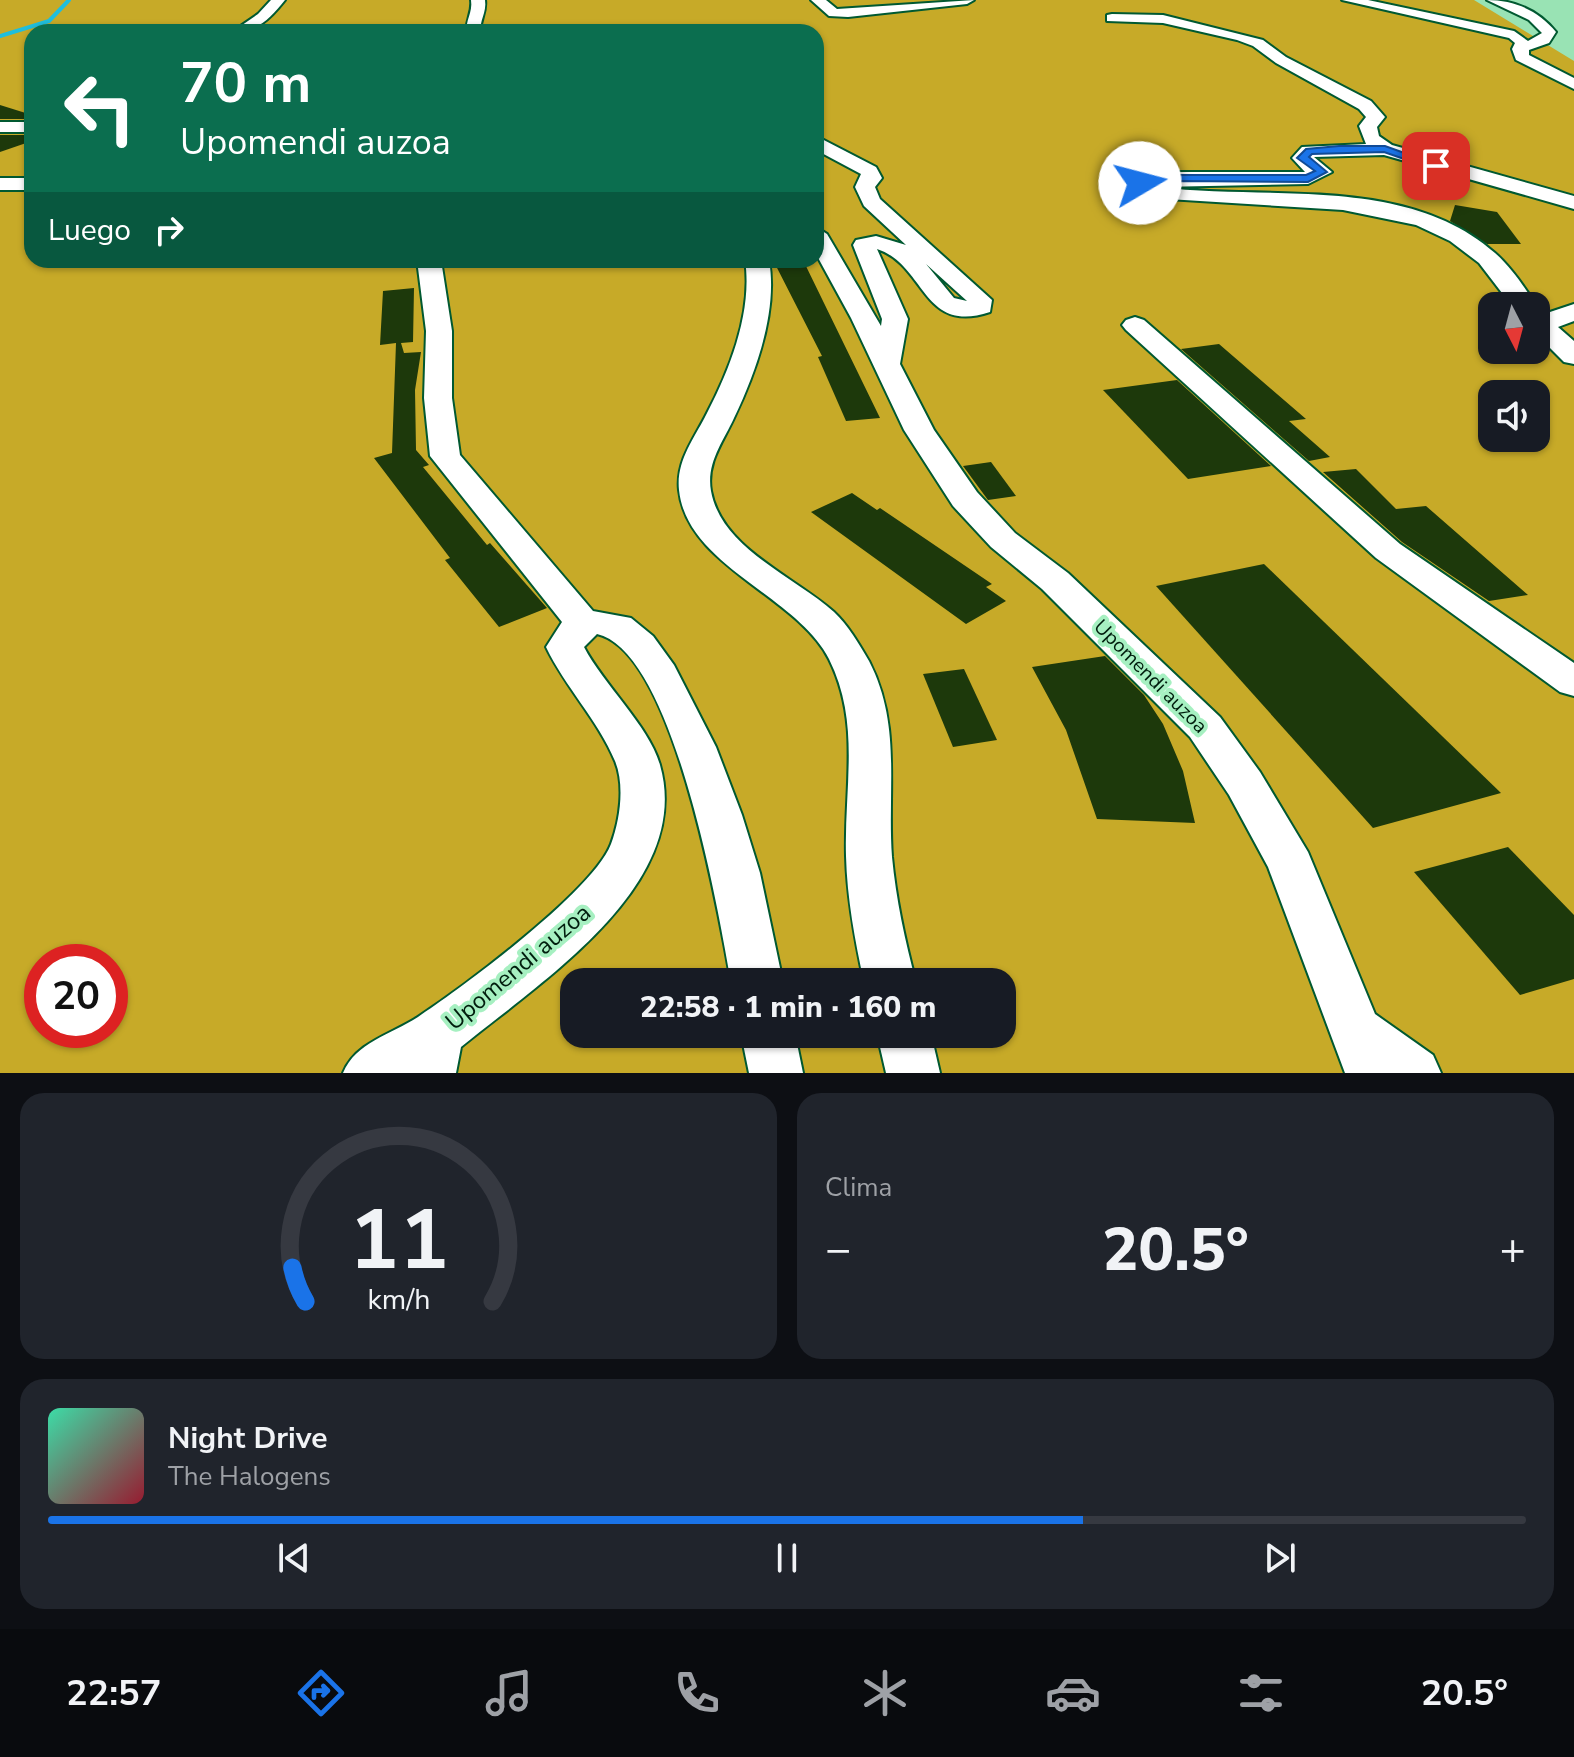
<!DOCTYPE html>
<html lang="es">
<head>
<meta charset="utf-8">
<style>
  :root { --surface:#171b24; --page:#20242c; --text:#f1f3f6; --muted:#9ea1a6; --line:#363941; --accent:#1a73e8 }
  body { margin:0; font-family:"Nunito Sans",sans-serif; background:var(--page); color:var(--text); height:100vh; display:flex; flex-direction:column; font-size:30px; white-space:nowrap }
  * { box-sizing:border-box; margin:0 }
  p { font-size:26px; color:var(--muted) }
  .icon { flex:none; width:44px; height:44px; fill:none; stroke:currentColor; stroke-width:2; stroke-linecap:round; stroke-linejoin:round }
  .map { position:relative; height:1073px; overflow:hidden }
  .drawer { display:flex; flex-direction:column; gap:20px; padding:20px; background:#0d0f14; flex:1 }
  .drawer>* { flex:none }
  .top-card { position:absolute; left:24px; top:24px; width:800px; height:244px; border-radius:24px; box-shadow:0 2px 6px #0004; background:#0b6e4f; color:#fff; overflow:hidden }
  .needle { width:52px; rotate:174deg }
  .buttons { position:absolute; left:1478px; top:292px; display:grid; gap:16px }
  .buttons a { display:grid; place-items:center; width:72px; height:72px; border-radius:16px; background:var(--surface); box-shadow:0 2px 6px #0004; font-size:40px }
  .speed { position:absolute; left:24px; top:944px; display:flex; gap:16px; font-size:40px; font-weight:700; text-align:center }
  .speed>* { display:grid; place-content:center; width:104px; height:104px; border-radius:50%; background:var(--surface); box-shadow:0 2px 6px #0004; line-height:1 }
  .speed .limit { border:12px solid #d22; background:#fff; color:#111 }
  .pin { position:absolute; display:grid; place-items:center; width:68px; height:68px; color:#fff; margin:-34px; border-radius:16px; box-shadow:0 4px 12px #0006 }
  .me { position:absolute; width:88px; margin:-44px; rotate:82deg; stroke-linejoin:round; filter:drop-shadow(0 0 6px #0008) }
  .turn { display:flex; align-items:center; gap:28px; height:168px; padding:0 24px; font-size:36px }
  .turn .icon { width:104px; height:104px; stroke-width:2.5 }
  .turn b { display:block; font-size:56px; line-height:68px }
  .then { display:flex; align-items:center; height:76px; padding:0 24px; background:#0003; gap:16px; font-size:30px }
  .big { font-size:60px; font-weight:800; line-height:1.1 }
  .drawer .card { flex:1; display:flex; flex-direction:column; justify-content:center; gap:12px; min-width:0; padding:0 28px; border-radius:24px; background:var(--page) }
  .drawer .dial { align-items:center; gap:0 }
  .dial svg { height:208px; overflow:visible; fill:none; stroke:var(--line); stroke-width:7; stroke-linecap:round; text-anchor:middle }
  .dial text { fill:var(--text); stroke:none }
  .song { display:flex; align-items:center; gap:24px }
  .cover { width:96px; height:96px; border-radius:12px; background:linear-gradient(135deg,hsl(160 70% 55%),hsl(350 70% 35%)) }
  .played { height:8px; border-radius:4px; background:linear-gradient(90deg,var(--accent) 70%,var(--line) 70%) }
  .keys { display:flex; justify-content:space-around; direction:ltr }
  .heat { display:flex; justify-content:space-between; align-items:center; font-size:44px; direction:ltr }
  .drawer .tiles { flex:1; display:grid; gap:20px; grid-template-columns:1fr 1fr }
  .card:last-child { grid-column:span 2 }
  .trip { position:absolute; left:560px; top:968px; width:456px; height:80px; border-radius:24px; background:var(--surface); box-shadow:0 2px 6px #0004; font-weight:800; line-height:80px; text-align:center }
  .dock { display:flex; height:128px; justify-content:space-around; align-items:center; background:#090b0e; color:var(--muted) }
  .dock .icon { width:56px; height:56px }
  .dock .selected { color:var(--accent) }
  .dock b { font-size:36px; color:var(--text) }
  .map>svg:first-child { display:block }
</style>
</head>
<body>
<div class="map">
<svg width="1574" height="1073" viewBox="0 0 1574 1073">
  <rect width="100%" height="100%" fill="#99e3b4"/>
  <path fill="#c7aa28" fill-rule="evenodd" d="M0 0H1474L1574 61V1073H0ZM32 32H816V260H32ZM1492 306H1536V350H1492ZM1492 394H1536V438H1492ZM42 962H110V1030H42ZM574 982H1002V1034H574Z"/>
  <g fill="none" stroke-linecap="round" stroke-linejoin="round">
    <path stroke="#1fbedd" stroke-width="4" d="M0 36 49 21 69 0"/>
  </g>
  <g fill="#1d390b">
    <path d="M0 105 32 115V119H0Z"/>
    <path d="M0 135H32V141L0 152Z"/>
    <path d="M1455 205 1497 212 1521 244H1487L1450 221Z"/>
    <path d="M773 260H803L880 418 846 421 818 357 822 356Z"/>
    <path d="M414 288 413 342 401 343 404 353 421 352 415 390 416 450 429 465 423 467 487 545 490 543 547 608 499 627 445 560 450 558 374 458 392 453 396 343 380 345 383 291Z"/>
    <path d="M1219 344 1306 419 1289 421 1330 457 1309 461 1181 349Z"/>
    <path d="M1177 380 1271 466 1188 479 1103 390Z"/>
    <path d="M991 462 1016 496 988 500 963 466Z"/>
    <path d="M1356 469 1396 509 1426 506 1528 595 1489 601 1402 542 1323 472Z"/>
    <path d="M852 493 877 510 880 508 992 584 986 587 1006 601 966 624 811 512Z"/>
    <path d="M1264 564 1501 793 1373 828 1156 586Z"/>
    <path d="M1105 656 1144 695 1163 724 1183 771 1195 823 1097 819 1066 730 1032 667Z"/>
    <path d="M964 669 997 740 953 747 923 674Z"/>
    <path d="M1508 847 1574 915V979L1520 995 1414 872Z"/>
  </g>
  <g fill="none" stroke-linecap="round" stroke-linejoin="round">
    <defs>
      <g id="minor">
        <path d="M271 0H285C270 19 257 32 232 32L258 14Z"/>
        <path d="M471 0H485C487 13 479 20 481 32H467C465 20 473 13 471 0Z"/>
        <path d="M811 0H826L837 9 974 0 967 4 848 17 829 16Z"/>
        <path d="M1342 0H1368L1514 31 1528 41 1542 33 1529 20 1487 0C1515 0 1539 11 1556 32L1549 43 1529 50V55L1574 78V89L1516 60 1512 49 1515 43 1509 38Z"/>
        <path d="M1112 14 1163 15 1263 40 1286 57 1371 101 1385 117 1377 127 1379 136 1392 145 1574 196V209L1384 155 1314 157 1332 172 1308 184 1158 187C1267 201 1406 174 1495 253 1511 267 1525 288 1537 306H1512L1479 263 1450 241 1416 225 1343 210 1152 198 1130 183 1133 179 1178 172H1305L1292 158 1302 147 1366 144 1359 126 1366 117 1359 109 1276 63 1253 46 1237 40 1163 23 1107 21V15Z"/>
        <rect x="0" y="122" width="32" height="10"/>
        <path d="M816 136 876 167 882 178 875 187 880 199 992 300 990 312C922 335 926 265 877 249L908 319 900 364 934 430 977 492 1015 533 1068 573 1220 717 1260 772 1308 852 1375 1014 1433 1055 1441 1073H1345L1268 867 1229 795 1190 737 1042 589 991 547 953 506 904 430 851 318 816 254V227L827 234 881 326 882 319 853 245 856 240 876 236 906 245 864 206 855 187 861 174 816 150ZM926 264 967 301 954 298Z"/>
        <rect x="0" y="178" width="32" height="12"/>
        <path d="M417 260H441L452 331V398L460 455 593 611 631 618 653 636 674 665 716 747 742 815 760 873 783 982H731C719 914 674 651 597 634L584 647C603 684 649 726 660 765 694 885 540 982 461 1047L456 1073H343C356 1042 390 1035 418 1017 463 987 593 891 611 844 620 820 625 785 615 761 598 720 565 687 546 647L562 622 430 456 424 398 426 331Z"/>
        <path d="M745 260H769C778 311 756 372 734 418 723 442 706 463 711 491 721 548 795 577 834 612 848 625 859 644 869 661 902 725 887 788 892 857 896 899 905 941 916 982H864C855 941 847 898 846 856 844 787 861 723 829 659 796 595 687 566 679 490 676 462 693 440 705 417 729 372 753 312 745 260Z"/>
        <path d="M1574 304V321L1558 327 1574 341V364L1564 362 1536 334V312L1544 314Z"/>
        <path d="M1135 317 1144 320 1400 544 1574 663V696L1560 692 1376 558 1126 330 1122 325 1126 320Z"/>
        <path d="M741 1034H795L803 1073H749Z"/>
        <path d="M877 1034H931L940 1073H886Z"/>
      </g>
    </defs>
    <use href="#minor" stroke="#015931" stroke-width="4"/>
    <use href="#minor" fill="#fff" fill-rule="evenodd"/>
  </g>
  <path fill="#1a73e8" stroke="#114b97" stroke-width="2" d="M1339 146H1385L1441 166 1436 170 1384 152 1312 154 1309 157 1327 172 1308 182 1178 181 1140 187 1134 183 1178 175H1306L1315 171 1297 158 1306 149Z"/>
  <g text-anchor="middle" stroke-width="8" stroke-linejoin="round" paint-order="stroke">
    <g font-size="20" fill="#001d0d" stroke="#a6f0c1">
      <text transform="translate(1151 676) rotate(45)" y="7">Upomendi auzoa</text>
    </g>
    <g font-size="24" fill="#001d0d" stroke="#a6f0c1">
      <text transform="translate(518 967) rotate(-40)" y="8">Upomendi auzoa</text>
    </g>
  </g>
</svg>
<div class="buttons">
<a><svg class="needle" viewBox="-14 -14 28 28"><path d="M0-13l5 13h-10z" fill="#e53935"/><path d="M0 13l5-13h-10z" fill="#9ea1a6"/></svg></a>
<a><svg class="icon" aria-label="sound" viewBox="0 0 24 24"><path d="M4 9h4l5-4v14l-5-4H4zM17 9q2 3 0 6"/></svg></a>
</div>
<div class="speed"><div class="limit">20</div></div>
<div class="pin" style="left:1436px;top:166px;background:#d93025"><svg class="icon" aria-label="arrive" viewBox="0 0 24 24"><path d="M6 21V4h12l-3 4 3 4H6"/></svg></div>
<svg class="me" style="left:1140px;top:183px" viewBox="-20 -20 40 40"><circle r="19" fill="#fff"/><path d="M0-13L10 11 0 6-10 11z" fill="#1a73e8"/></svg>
<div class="trip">22:58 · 1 min · 160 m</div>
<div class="top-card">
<div class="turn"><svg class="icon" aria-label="left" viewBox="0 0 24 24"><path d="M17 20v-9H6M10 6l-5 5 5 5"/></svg><div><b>70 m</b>Upomendi auzoa</div></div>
<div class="then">Luego<svg class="icon" aria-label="right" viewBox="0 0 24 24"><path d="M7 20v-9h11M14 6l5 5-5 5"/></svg></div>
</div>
</div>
<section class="drawer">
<div class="tiles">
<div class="card dial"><svg viewBox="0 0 100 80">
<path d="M14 69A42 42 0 1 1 86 69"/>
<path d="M14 69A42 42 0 0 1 9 56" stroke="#1a73e8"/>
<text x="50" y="56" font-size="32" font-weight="700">11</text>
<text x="50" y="72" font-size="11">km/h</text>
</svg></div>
<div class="card"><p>Clima</p>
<div class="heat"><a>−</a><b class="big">20.5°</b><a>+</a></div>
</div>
<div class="card">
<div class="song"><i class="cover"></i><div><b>Night Drive</b><p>The Halogens</p></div></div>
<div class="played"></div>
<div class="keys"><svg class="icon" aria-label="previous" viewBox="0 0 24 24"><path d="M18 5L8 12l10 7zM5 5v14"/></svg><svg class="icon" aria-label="pause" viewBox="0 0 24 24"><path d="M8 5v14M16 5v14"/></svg><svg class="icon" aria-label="next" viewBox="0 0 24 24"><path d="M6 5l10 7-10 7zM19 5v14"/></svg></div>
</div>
</div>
</section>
<nav class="dock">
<b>22:57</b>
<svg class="icon selected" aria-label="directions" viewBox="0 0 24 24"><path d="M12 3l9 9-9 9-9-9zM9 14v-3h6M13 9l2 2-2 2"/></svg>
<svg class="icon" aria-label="music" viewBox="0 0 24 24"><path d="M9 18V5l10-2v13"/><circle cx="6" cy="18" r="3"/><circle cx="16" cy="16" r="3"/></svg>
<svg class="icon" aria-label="phone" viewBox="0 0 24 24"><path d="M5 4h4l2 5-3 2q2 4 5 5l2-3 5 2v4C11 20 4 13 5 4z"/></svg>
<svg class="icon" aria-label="climate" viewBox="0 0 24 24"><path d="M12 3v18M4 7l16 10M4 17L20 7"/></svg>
<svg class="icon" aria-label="car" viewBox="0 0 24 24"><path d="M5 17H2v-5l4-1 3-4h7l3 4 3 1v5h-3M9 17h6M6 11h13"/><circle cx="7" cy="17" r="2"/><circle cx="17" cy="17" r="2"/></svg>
<svg class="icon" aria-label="filters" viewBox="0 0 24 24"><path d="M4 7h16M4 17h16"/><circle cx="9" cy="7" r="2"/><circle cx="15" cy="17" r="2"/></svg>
<b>20.5°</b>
</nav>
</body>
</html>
